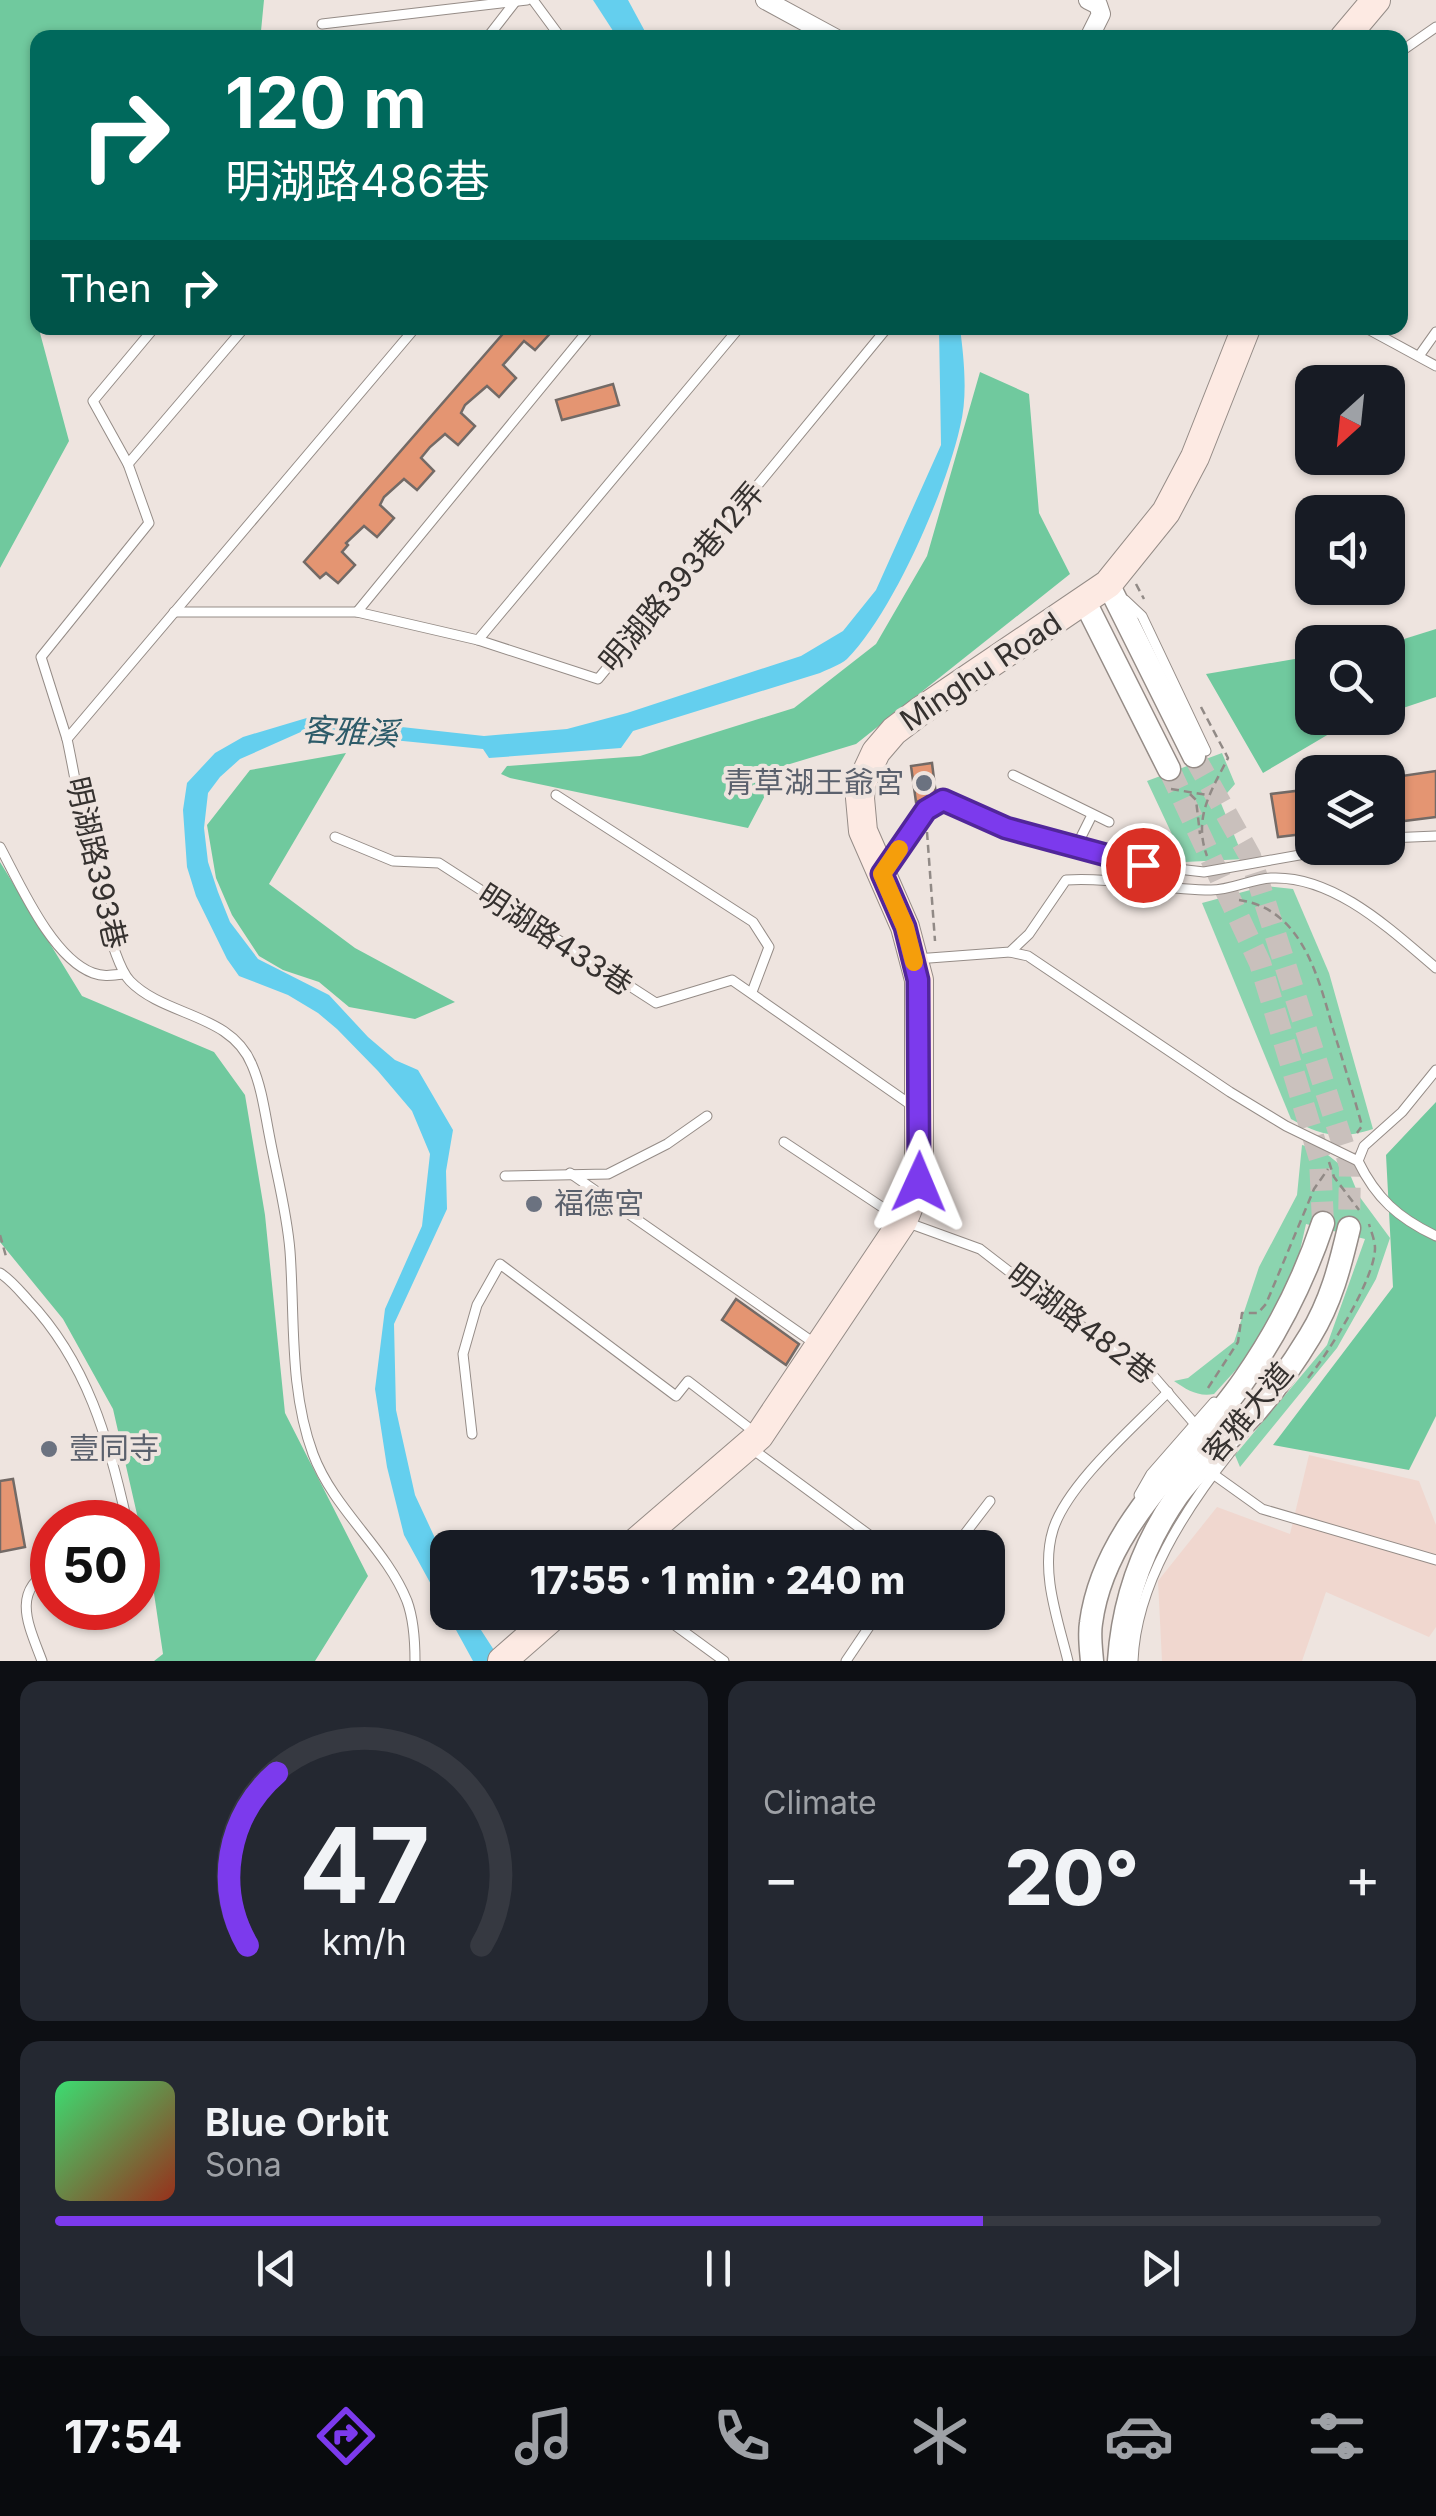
<!DOCTYPE html>
<html lang="en">
<head>
<meta charset="utf-8">
<style>
  :root { --surface:#171b24; --page:#242831; --text:#f1f3f6; --muted:#9ea1a6; --line:#363941; --accent:#7c3aed }
  body { margin:0; font-family:Inter,"Noto Sans TC",sans-serif; background:var(--page); color:var(--text); height:100vh; display:flex; flex-direction:column; font-size:38px; white-space:nowrap }
  * { box-sizing:border-box; margin:0 }
  p { font-size:32px; color:var(--muted) }
  .icon { flex:none; width:55px; height:55px; fill:none; stroke:currentColor; stroke-width:2; stroke-linecap:round; stroke-linejoin:round }
  .map { position:relative; height:1661px; overflow:hidden }
  .details { display:flex; flex-direction:column; gap:20px; padding:20px; background:#0d0f14; flex:1 }
  .details>* { flex:none }
  .guide { position:absolute; left:30px; top:30px; width:1378px; height:305px; border-radius:20px; box-shadow:0 2px 8px #0004; background:#00695c; color:#fff; overflow:hidden }
  .needle { width:65px; rotate:207deg }
  .fabs { position:absolute; left:1295px; top:365px; display:grid; gap:20px }
  .fabs a { display:grid; place-items:center; width:110px; height:110px; border-radius:20px; background:var(--surface); box-shadow:0 2px 8px #0004; font-size:50px }
  .speed { position:absolute; left:30px; top:1500px; display:flex; gap:20px; font-size:50px; font-weight:700; text-align:center }
  .speed>* { display:grid; place-content:center; width:130px; height:130px; border-radius:50%; background:var(--surface); box-shadow:0 2px 8px #0004; line-height:1 }
  .speed .limit { border:15px solid #d22; background:#fff; color:#111 }
  .pin { position:absolute; display:grid; place-items:center; width:85px; height:85px; color:#fff; margin:-42px; border:5px solid #fff; border-radius:50%; box-shadow:0 2px 10px #0007 }
  .me { position:absolute; width:110px; margin:-55px; rotate:1deg; stroke-linejoin:round; filter:drop-shadow(0 0 8px #0008) }
  .turn { display:flex; align-items:center; gap:35px; height:210px; padding:0 30px; font-size:45px }
  .turn .icon { width:130px; height:130px; stroke-width:2.5 }
  .turn b { display:block; font-size:70px; line-height:85px }
  .then { display:flex; align-items:center; height:95px; padding:0 30px; background:#0003; gap:20px; font-size:38px }
  .big { font-size:75px; font-weight:800; line-height:1.1 }
  .details .widget { flex:1; display:flex; flex-direction:column; justify-content:center; gap:15px; min-width:0; padding:0 35px; border-radius:20px; background:var(--page) }
  .details .dial { align-items:center; gap:0 }
  .dial svg { height:260px; overflow:visible; fill:none; stroke:var(--line); stroke-width:7; stroke-linecap:round; text-anchor:middle }
  .dial text { fill:var(--text); stroke:none }
  .song { display:flex; align-items:center; gap:30px }
  .cover { width:120px; height:120px; border-radius:15px; background:linear-gradient(135deg,hsl(140 70% 55%),hsl(10 70% 35%)) }
  .played { height:10px; border-radius:5px; background:linear-gradient(90deg,var(--accent) 70%,var(--line) 70%) }
  .keys { display:flex; justify-content:space-around; direction:ltr }
  .heat { display:flex; justify-content:space-between; align-items:center; font-size:55px; direction:ltr }
  .details .tiles { flex:1; display:grid; gap:20px; grid-template-columns:1fr 1fr }
  .widget:last-child { grid-column:span 2 }
  .trip { position:absolute; left:430px; top:1530px; width:575px; height:100px; border-radius:20px; background:var(--surface); box-shadow:0 2px 8px #0004; font-weight:800; line-height:100px; text-align:center }
  .tab-bar { display:flex; height:160px; justify-content:space-around; align-items:center; background:#090b0e; color:var(--muted) }
  .tab-bar .icon { width:70px; height:70px }
  .tab-bar .on { color:var(--accent) }
  .tab-bar b { font-size:45px; color:var(--text) }
  .map>svg:first-child { display:block }
</style>
</head>
<body>
<div class="map">
<svg width="1436" height="1661" viewBox="0 0 1436 1661">
  <rect width="100%" height="100%" fill="#eee4df"/>
  <path fill="#f0d7cf" d="M1309 1455 1419 1481 1436 1525V1627L1429 1637 1326 1592 1302 1661H1162L1158 1581 1217 1507 1290 1534Z"/>
  <g fill="#8bd4af">
    <path d="M1222 753 1235 784 1220 801 1244 859 1185 862 1147 781Z"/>
    <path d="M1265 886 1293 889 1329 973 1373 1129C1338 1140 1322 1136 1291 1119L1202 903Z"/>
    <path d="M1302 1145 1323 1151 1349 1172 1359 1196 1390 1238 1376 1279 1337 1348 1240 1467 1235 1455 1327 1345 1365 1239 1306 1224 1292 1286 1253 1351 1214 1394C1198 1397 1187 1390 1174 1381L1188 1378 1234 1342 1259 1267 1297 1195Z"/>
  </g>
  <g fill="#70c99e">
    <path d="M0 0H264L261 31 257 37 38 38V328H44L40 333 69 441 0 568Z"/>
    <path d="M980 372 1029 394 1039 513 1070 574 856 744 780 767 748 828 510 778 501 774 507 766 640 756 794 708 876 644 927 556Z"/>
    <path d="M1436 629V697L1388 713V644Z"/>
    <path d="M1312 656V718H1374L1334 731 1263 773 1206 674Z"/>
    <path d="M346 753 269 884 355 948 455 1002 415 1019 349 1007 319 982 283 970 259 956 232 915 216 878 207 825 250 770Z"/>
    <path d="M0 862 82 996 214 1052 245 1095 265 1215 285 1413 368 1576 315 1661H154L163 1654 152 1580 113 1409 63 1319 0 1242Z"/>
    <path d="M1436 1102V1416L1409 1470 1273 1445 1393 1287 1386 1155Z"/>
  </g>
  <g fill="#64cfee">
    <path d="M593 0H628L648 37H617Z"/>
    <path d="M939 328H960C964 359 968 396 960 427 946 490 893 613 847 659 840 665 828 669 820 673L633 731 621 748 489 758 483 749 303 731 240 759 220 777 208 793 204 828 208 862 218 892 230 922 258 959 329 995 368 1037 395 1060 418 1070 453 1130 446 1171 447 1209 394 1324 396 1410 415 1495 447 1564 448 1612 470 1613 501 1661H473L404 1535 387 1467 375 1389 385 1309 422 1226 430 1154 412 1111 378 1071 337 1029 318 1013 288 995 239 976 227 959 196 896 187 867 183 810 187 783 215 753 243 737 310 717 484 736 567 729 627 713 801 656 843 631 876 590 941 445Z"/>
  </g>
  <g fill="#e49572" stroke="#736a66" stroke-width="2.5">
    <path d="M508 328H555L535 350 524 341 503 365 516 378 499 397 487 386 465 405 461 413 475 426 458 445 445 434 430 447 421 458 434 471 417 490 404 479 384 497 380 505 394 518 377 537 364 526 346 543 348 545 342 552 355 565 338 583 326 573 320 578 304 562Z"/>
    <path d="M613 384 619 405 562 420 556 400Z"/>
    <path d="M932 763 936 795 916 802 911 766Z"/>
    <path d="M1436 771V817L1388 823V778Z"/>
    <path d="M1312 789V833L1278 837 1271 794Z"/>
    <path d="M736 1299 799 1344 786 1365 722 1320Z"/>
    <path d="M13 1479 25 1547 0 1552V1481Z"/>
  </g>
  <g fill="none" stroke-linecap="round" stroke-linejoin="round">
    <g stroke="#c9c0bc" stroke-width="22" stroke-dasharray="22 11" stroke-linecap="butt">
      <path d="M1194 756 1250 856 1350 1166 1349 1228"/>
      <path d="M1169 769 1260 963 1320 1159 1323 1223"/>
    </g>
    <defs>
      <g id="service">
        <path d="M533 0 561 38"/>
        <path d="M322 24 527 0"/>
        <path d="M487 38 515 2"/>
        <path d="M1400 52 1436 27"/>
        <path d="M1366 328 1436 366"/>
        <path d="M1419 356 1436 332"/>
        <path d="M128 464 244 328"/>
        <path d="M1125 600 1142 616 1206 751"/>
        <path d="M174 612H357L478 640 598 679 887 328"/>
        <path d="M357 612 590 328"/>
        <path d="M478 640 739 328"/>
        <path d="M67 739 41 657 149 523 128 464 93 401 154 328"/>
        <path d="M1013 775 1109 822"/>
        <path d="M556 795 753 922 769 947 752 992"/>
        <path d="M335 837 393 861 439 863 656 1003 732 980 914 1107"/>
        <path d="M1388 838 1436 836"/>
        <path d="M0 847C20 884 52 958 93 973 104 977 113 975 124 974"/>
        <path d="M1076 847 1092 815"/>
        <path d="M886 868 925 810 943 800 1006 828 1143 865 1204 872 1339 848"/>
        <path d="M1010 952 1028 956 1230 1092 1286 1126 1358 1161"/>
        <path d="M916 959 1010 952 1029 934 1066 880C1115 877 1162 890 1211 890 1231 890 1251 879 1271 878 1334 875 1391 930 1436 968"/>
        <path d="M1436 1070 1402 1112 1364 1146 1358 1161C1376 1198 1398 1218 1436 1236"/>
        <path d="M784 1142 903 1221 980 1249 1072 1320 1149 1371 1200 1430"/>
        <path d="M570 1173 817 1345"/>
        <path d="M505 1176 608 1174 667 1144 707 1116"/>
        <path d="M0 1273C11 1280 19 1290 28 1300 87 1362 109 1440 127 1522"/>
        <path d="M472 1434 463 1354 477 1305 500 1264 676 1396 688 1381 757 1434"/>
        <path d="M751 1448 887 1548"/>
        <path d="M1211 1463 1213 1474 1262 1509 1436 1560"/>
        <path d="M1139 1495 1151 1474 1214 1402"/>
        <path d="M954 1548 990 1501"/>
        <path d="M657 1612 724 1661"/>
        <path d="M42 1661C29 1626 10 1591 52 1569"/>
        <path d="M415 1661C415 1641 414 1620 407 1601 386 1548 334 1510 313 1454 289 1389 295 1319 290 1251 287 1213 277 1176 270 1139 265 1114 262 1088 252 1065 231 1013 165 1017 130 981 104 954 77 784 67 739L415 328"/>
        <path d="M846 1661 879 1612"/>
        <path d="M1068 1661C1058 1620 1040 1572 1053 1530 1067 1484 1135 1426 1168 1392"/>
        <path d="M1133 1661C1136 1584 1185 1509 1232 1450"/>
      </g>
      <g id="minor">
        <path d="M765 0 835 38"/>
        <path d="M1088 0 1098 5 1101 14 1089 38"/>
      </g>
      <g id="tertiary">
        <path d="M1108 584 1194 756"/>
        <path d="M1085 602 1169 769"/>
        <path d="M1092 1661C1091 1649 1089 1635 1091 1623 1104 1524 1191 1457 1244 1380 1279 1330 1304 1280 1323 1223"/>
        <path d="M1119 1661C1123 1602 1143 1545 1177 1496 1200 1465 1230 1439 1256 1411 1275 1389 1295 1361 1310 1336 1331 1302 1340 1266 1349 1228"/>
      </g>
      <g id="secondary">
        <path d="M1344 38 1376 0"/>
        <path d="M629 1548 759 1436 903 1221 919 1181V980L905 927 863 831 860 798 862 782 876 752 894 731 919 712 1108 584 1166 512 1195 457 1246 328"/>
        <path d="M502 1661 558 1612"/>
      </g>
    </defs>
    <use href="#service" stroke="#958c87" stroke-width="11"/>
    <use href="#minor" stroke="#958c87" stroke-width="20"/>
    <use href="#tertiary" stroke="#958c87" stroke-width="25"/>
    <use href="#secondary" stroke="#958c87" stroke-width="30"/>
    <g stroke="#918a86" stroke-width="2.5" stroke-dasharray="8 5" stroke-linecap="butt">
      <path d="M1136 584 1144 599"/>
      <path d="M1201 707 1228 758C1211 791 1193 818 1207 856"/>
      <path d="M1171 789 1207 795"/>
      <path d="M1190 794 1196 800 1200 834"/>
      <path d="M927 832 935 941"/>
      <path d="M1239 900C1302 909 1318 976 1333 1029 1343 1061 1353 1093 1362 1126L1357 1133"/>
      <path d="M1329 1162 1334 1177 1359 1210"/>
      <path d="M0 1235 7 1260"/>
      <path d="M1308 1378C1328 1354 1375 1279 1375 1248 1375 1241 1371 1231 1369 1224"/>
      <path d="M1208 1388 1238 1342 1242 1313H1258L1266 1304 1314 1189 1328 1169"/>
    </g>
    <use href="#service" stroke="#fff" stroke-width="9"/>
    <use href="#minor" stroke="#fff" stroke-width="18"/>
    <use href="#tertiary" stroke="#fff" stroke-width="22"/>
    <use href="#secondary" stroke="#fdeae3" stroke-width="28"/>
  </g>
  <g fill="none" stroke-linecap="round" stroke-linejoin="round">
    <defs>
      <path id="route" d="M919 1182 918 980 905 927 882 874 926 810 943 800 1006 828 1143 865"/>
    </defs>
    <use href="#route" stroke="#51269a" stroke-width="25"/>
    <use href="#route" stroke="#7c3aed" stroke-width="18"/>
    <path stroke="#f59e0b" stroke-width="18" d="M899 849 882 874 905 927 914 962"/>
  </g>
  <g fill="#6b7280" stroke="#eee4df" stroke-width="4">
    <circle cx="924" cy="783" r="10"/>
    <circle cx="534" cy="1204" r="10"/>
    <circle cx="49" cy="1449" r="10"/>
  </g>
  <g text-anchor="middle" stroke-width="8" stroke-linejoin="round" paint-order="stroke">
    <g font-size="30" fill="#35312f" stroke="#eee4df">
      <text transform="translate(682 577) rotate(-50)" y="10">明湖路393巷12弄</text>
      <text transform="translate(981 672) rotate(-34)" y="10">Minghu Road</text>
      <text transform="translate(96 863) rotate(77)" y="10">明湖路393巷</text>
      <text transform="translate(555 940) rotate(33)" y="10">明湖路433巷</text>
      <text transform="translate(1081 1324) rotate(37)" y="10">明湖路482巷</text>
      <text transform="translate(1248 1413) rotate(-50)" y="10">客雅大道</text>
    </g>
    <g font-size="30" fill="#5b616d" stroke="#eee4df" text-anchor="start">
      <text x="904" y="793" text-anchor="end">青草湖王爺宮</text>
      <text x="554" y="1214">福德宮</text>
      <text x="69" y="1459">壹同寺</text>
    </g>
    <g font-size="32" font-style="italic" fill="#2d5b69" stroke="#eee4df">
      <text transform="translate(350 732) rotate(3)" y="11">客雅溪</text>
    </g>
  </g>
</svg>
<div class="fabs">
<a><svg class="needle" viewBox="-14 -14 28 28"><path d="M0-13l5 13h-10z" fill="#e53935"/><path d="M0 13l5-13h-10z" fill="#9ea1a6"/></svg></a>
<a><svg class="icon" aria-label="sound" viewBox="0 0 24 24"><path d="M4 9h4l5-4v14l-5-4H4zM17 9q2 3 0 6"/></svg></a>
<a><svg class="icon" aria-label="search" viewBox="0 0 24 24"><circle cx="10" cy="10" r="6"/><path d="M15 15l6 6"/></svg></a>
<a><svg class="icon" aria-label="layers" viewBox="0 0 24 24"><path d="M12 4l9 5-9 5-9-5zM3 14l9 5 9-5"/></svg></a>
</div>
<div class="speed"><div class="limit">50</div></div>
<div class="pin" style="left:1143px;top:865px;background:#d93025"><svg class="icon" aria-label="arrive" viewBox="0 0 24 24"><path d="M6 21V4h12l-3 4 3 4H6"/></svg></div>
<svg class="me" style="left:919px;top:1182px" viewBox="-20 -20 40 40"><path d="M0-17L14 15 0 8-14 15z" fill="#7c3aed" stroke="#fff" stroke-width="4"/></svg>
<div class="trip">17:55 · 1 min · 240 m</div>
<div class="guide">
<div class="turn"><svg class="icon" aria-label="right" viewBox="0 0 24 24"><path d="M7 20v-9h11M14 6l5 5-5 5"/></svg><div><b>120 m</b>明湖路486巷</div></div>
<div class="then">Then<svg class="icon" aria-label="right" viewBox="0 0 24 24"><path d="M7 20v-9h11M14 6l5 5-5 5"/></svg></div>
</div>
</div>
<section class="details">
<div class="tiles">
<div class="widget dial"><svg viewBox="0 0 100 80">
<path d="M14 69A42 42 0 1 1 86 69"/>
<path d="M14 69A42 42 0 0 1 23 16" stroke="#7c3aed"/>
<text x="50" y="56" font-size="32" font-weight="700">47</text>
<text x="50" y="72" font-size="11">km/h</text>
</svg></div>
<div class="widget"><p>Climate</p>
<div class="heat"><a>−</a><b class="big">20°</b><a>+</a></div>
</div>
<div class="widget">
<div class="song"><i class="cover"></i><div><b>Blue Orbit</b><p>Sona</p></div></div>
<div class="played"></div>
<div class="keys"><svg class="icon" aria-label="previous" viewBox="0 0 24 24"><path d="M18 5L8 12l10 7zM5 5v14"/></svg><svg class="icon" aria-label="pause" viewBox="0 0 24 24"><path d="M8 5v14M16 5v14"/></svg><svg class="icon" aria-label="next" viewBox="0 0 24 24"><path d="M6 5l10 7-10 7zM19 5v14"/></svg></div>
</div>
</div>
</section>
<nav class="tab-bar">
<b>17:54</b>
<svg class="icon on" aria-label="directions" viewBox="0 0 24 24"><path d="M12 3l9 9-9 9-9-9zM9 14v-3h6M13 9l2 2-2 2"/></svg>
<svg class="icon" aria-label="music" viewBox="0 0 24 24"><path d="M9 18V5l10-2v13"/><circle cx="6" cy="18" r="3"/><circle cx="16" cy="16" r="3"/></svg>
<svg class="icon" aria-label="phone" viewBox="0 0 24 24"><path d="M5 4h4l2 5-3 2q2 4 5 5l2-3 5 2v4C11 20 4 13 5 4z"/></svg>
<svg class="icon" aria-label="climate" viewBox="0 0 24 24"><path d="M12 3v18M4 7l16 10M4 17L20 7"/></svg>
<svg class="icon" aria-label="car" viewBox="0 0 24 24"><path d="M5 17H2v-5l4-1 3-4h7l3 4 3 1v5h-3M9 17h6M6 11h13"/><circle cx="7" cy="17" r="2"/><circle cx="17" cy="17" r="2"/></svg>
<svg class="icon" aria-label="filters" viewBox="0 0 24 24"><path d="M4 7h16M4 17h16"/><circle cx="9" cy="7" r="2"/><circle cx="15" cy="17" r="2"/></svg>
</nav>
</body>
</html>
